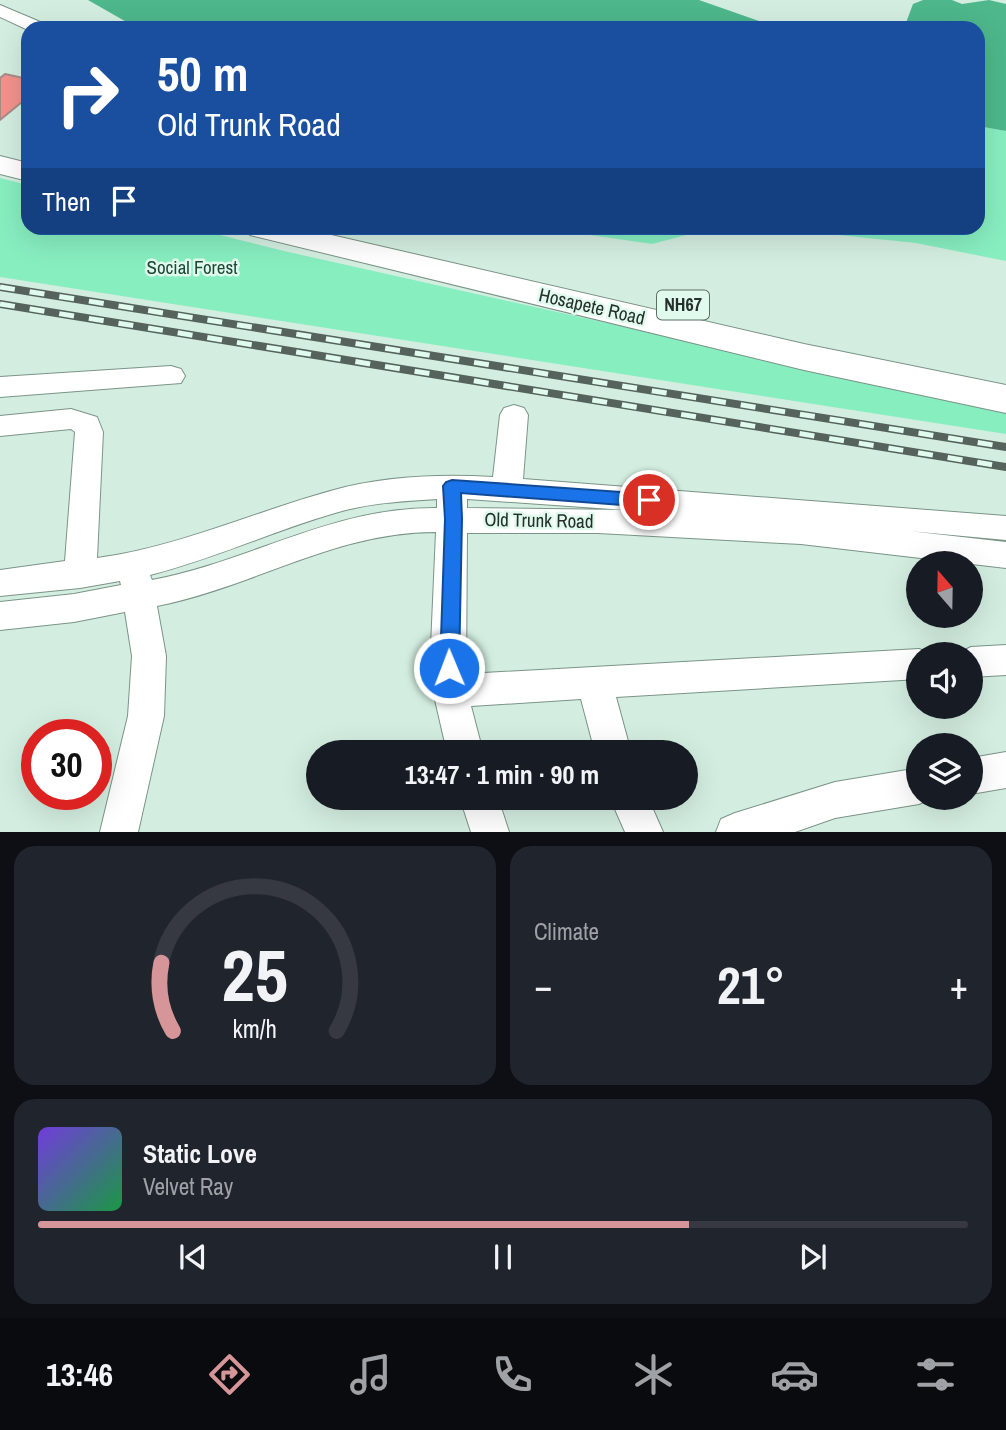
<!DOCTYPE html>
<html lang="en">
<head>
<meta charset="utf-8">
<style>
  :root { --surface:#171b24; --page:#20242c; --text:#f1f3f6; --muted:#9ea1a6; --line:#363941; --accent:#d69599 }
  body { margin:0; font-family:"Archivo Narrow",sans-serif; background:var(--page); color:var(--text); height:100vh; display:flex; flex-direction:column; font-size:26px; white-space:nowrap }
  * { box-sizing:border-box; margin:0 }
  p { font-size:23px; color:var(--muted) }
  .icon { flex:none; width:38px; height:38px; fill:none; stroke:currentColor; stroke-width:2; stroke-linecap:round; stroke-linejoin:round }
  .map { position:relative; height:832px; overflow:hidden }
  .sheet { display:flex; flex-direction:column; gap:14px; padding:14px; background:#0d0f14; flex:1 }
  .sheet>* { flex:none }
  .banner { position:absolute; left:21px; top:21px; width:964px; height:214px; border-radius:21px; box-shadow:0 7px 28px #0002; background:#1a4fa0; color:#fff; overflow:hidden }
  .needle { width:46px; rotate:340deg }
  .buttons { position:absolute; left:906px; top:551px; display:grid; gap:14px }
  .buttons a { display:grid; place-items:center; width:77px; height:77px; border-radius:50%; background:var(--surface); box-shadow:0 7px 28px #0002; font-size:35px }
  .speed { position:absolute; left:21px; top:719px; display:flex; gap:14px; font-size:35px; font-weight:700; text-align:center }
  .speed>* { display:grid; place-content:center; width:91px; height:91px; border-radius:50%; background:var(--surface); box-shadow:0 7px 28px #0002; line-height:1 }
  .speed .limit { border:10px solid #d22; background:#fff; color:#111 }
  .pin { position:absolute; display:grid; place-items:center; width:60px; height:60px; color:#fff; margin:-30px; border:4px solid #fff; border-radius:50%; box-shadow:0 2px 7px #0007 }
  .me { position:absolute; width:77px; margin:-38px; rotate:359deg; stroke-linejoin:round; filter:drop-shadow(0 0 5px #0008) }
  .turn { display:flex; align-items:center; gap:24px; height:147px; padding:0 21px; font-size:32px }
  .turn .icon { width:91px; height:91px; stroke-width:2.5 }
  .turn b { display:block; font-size:49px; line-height:60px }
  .then { display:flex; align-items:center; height:66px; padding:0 21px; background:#0003; gap:14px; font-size:26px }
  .big { font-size:52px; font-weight:700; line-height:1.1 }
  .sheet .widget { flex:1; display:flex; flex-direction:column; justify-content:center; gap:10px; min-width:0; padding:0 24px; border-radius:21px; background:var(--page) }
  .sheet .dial { align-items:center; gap:0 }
  .dial svg { height:182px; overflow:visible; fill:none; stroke:var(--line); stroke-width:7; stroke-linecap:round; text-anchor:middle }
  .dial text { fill:var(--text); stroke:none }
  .song { display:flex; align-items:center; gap:21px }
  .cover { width:84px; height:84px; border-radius:10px; background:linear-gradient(135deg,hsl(260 70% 55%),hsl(140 70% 35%)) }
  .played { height:7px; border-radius:4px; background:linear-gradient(90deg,var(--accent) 70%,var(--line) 70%) }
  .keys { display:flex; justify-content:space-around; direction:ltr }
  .heat { display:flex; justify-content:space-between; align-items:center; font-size:38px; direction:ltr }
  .sheet .tiles { flex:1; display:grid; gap:14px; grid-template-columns:1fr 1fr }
  .widget:last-child { grid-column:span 2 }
  .trip { position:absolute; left:306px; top:740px; width:392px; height:70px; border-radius:35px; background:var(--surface); box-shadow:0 7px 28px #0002; font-weight:700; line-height:70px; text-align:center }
  .menu { display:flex; height:112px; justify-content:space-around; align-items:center; background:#090b0e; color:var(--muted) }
  .menu .icon { width:49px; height:49px }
  .menu .selected { color:var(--accent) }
  .menu b { font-size:32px; color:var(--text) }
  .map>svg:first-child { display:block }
</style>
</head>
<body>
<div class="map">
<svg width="1006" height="832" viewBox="0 0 1006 832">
  <rect width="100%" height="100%" fill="#d3eee0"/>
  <g fill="#87eec0">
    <path d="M978 126 1006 131V261L916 243 770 228H978Z"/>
    <path d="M0 178 28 185V228H192L284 251 1006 412V434L0 277Z"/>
    <path d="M542 228H713L652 244Z"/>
  </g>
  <g fill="#4eb78c">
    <path d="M88 0H699L779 28H137Z"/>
    <path d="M923 0H952L962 4 989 0 1006 4V131L978 126V28H904L913 4Z"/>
  </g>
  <path fill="#f3938b" stroke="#a78b89" stroke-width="2" d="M5 74 28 79V97L0 120V78Z"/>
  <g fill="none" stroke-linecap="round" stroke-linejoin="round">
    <defs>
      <g id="minor">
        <path d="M0 5 45 24 47 28H28V30L0 17Z"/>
        <path d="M171 366 181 369 185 376 181 383 0 397V377Z"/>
        <path d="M514 405 524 408 528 415 523 479 1006 516V540L909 531 1006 542V568L801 544 598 533H467L466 674 919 649 932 654H919V679L616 697 631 752H595L581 699 471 706 483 752H447L433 691 431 646 436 532C334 532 254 587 157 606L166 656 164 716 138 832H100L128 716 132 656 125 612 74 622 0 630V602L74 594 121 585 120 581 80 588 0 596V570L65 561 75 432 71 429 0 436V416L71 409 97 417 103 432 97 558C180 547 253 512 334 490 385 476 441 474 493 477L500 415 504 408ZM437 499V508C332 507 252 561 152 580L150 575C213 559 273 531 335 513 368 503 404 501 437 499ZM467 499 626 510 467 508Z"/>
        <path d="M1006 645V675L971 677V654H957L971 647Z"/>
        <path d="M1006 752V788L971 794V758Z"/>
        <path d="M919 768V798H932L919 804 835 818 795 832H716L721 819 735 813 835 782Z"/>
        <path d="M460 798H498L509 832H471Z"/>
        <path d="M610 798H648L663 832H625Z"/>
      </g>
      <g id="highway">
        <path d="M0 156 28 163V181L0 174Z"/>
        <path d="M245 228H301L804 344 1006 385V413L804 370 250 235Z"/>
      </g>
    </defs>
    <use href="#minor" stroke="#7a9487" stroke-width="2"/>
    <use href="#highway" stroke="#7a9487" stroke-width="2"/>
    <use href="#minor" fill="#fff" fill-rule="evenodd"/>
    <use href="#highway" fill="#fff" fill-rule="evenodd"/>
    <defs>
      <g id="rail">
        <path d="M0 287 1006 447"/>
        <path d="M0 304 1006 467"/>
      </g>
    </defs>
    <use href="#rail" stroke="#55635c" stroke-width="8"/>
    <use href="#rail" stroke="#e0fbed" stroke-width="5" stroke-dasharray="15" stroke-linecap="butt"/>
  </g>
  <path fill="#1a73e8" stroke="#114b97" stroke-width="2" d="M452 480 649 494 655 496 657 500 655 505 649 507 461 493 462 519 459 668 456 675 449 677 443 675 440 668 445 519 443 486 446 482Z"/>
  <g text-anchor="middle" stroke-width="5" stroke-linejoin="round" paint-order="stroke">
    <rect fill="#e0fbed" stroke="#5e6d65" stroke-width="2" x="657" y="290.5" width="52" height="29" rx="5"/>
    <g font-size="18" font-weight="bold" fill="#26302b">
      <text x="683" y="311">NH67</text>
    </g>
    <g font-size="19" fill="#1d4a37" stroke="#e0fbed">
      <text x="192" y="274">Social Forest</text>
    </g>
    <g font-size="19" fill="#26302b" stroke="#e0fbed">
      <text transform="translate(592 306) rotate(13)" y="7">Hosapete Road</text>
      <text transform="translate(539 520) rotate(1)" y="7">Old Trunk Road</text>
    </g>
  </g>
</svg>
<div class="buttons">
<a><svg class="needle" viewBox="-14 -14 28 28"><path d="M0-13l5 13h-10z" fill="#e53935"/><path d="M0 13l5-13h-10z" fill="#9ea1a6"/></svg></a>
<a><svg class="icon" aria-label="sound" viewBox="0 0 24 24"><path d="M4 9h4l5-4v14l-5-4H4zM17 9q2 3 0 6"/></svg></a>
<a><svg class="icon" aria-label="layers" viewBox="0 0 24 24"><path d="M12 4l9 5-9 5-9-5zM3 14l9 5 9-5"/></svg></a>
</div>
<div class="speed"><div class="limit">30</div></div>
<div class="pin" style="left:649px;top:500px;background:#d93025"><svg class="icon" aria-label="arrive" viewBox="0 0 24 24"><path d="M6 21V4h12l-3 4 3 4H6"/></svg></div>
<svg class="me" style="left:449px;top:668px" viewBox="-20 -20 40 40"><circle r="17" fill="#1a73e8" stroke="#fff" stroke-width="3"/><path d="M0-11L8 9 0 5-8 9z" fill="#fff"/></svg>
<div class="trip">13:47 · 1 min · 90 m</div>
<div class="banner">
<div class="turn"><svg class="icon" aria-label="right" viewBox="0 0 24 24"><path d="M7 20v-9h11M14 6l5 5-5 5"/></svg><div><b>50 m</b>Old Trunk Road</div></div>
<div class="then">Then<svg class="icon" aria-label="arrive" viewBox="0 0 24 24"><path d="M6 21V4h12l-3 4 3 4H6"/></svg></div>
</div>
</div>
<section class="sheet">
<div class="tiles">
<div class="widget dial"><svg viewBox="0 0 100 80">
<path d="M14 69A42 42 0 1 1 86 69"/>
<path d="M14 69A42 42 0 0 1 9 39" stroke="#d69599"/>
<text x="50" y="56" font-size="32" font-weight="700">25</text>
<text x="50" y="72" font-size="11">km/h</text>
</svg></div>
<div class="widget"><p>Climate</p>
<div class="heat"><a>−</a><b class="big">21°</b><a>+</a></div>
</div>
<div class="widget">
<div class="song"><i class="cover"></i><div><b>Static Love</b><p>Velvet Ray</p></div></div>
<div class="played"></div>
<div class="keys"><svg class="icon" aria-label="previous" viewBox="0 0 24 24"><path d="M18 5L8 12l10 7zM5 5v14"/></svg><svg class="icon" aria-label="pause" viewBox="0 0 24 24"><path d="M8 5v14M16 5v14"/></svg><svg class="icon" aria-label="next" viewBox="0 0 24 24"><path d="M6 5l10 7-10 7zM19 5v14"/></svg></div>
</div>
</div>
</section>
<nav class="menu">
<b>13:46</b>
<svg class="icon selected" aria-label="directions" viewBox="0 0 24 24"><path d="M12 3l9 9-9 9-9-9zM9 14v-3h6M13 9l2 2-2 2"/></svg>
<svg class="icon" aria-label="music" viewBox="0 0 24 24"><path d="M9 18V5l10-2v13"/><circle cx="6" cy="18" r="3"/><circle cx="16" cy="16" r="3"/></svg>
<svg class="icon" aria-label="phone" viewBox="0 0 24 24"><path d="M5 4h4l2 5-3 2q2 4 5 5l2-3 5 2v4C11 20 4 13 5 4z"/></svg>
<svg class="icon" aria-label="climate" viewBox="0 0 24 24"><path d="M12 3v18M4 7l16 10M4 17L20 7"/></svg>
<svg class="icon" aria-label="car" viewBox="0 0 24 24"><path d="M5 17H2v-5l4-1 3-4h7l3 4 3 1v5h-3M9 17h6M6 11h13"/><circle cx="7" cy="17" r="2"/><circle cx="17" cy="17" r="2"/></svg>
<svg class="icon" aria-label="filters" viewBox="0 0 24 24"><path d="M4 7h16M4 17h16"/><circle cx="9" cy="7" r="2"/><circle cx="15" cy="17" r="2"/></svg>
</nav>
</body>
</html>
